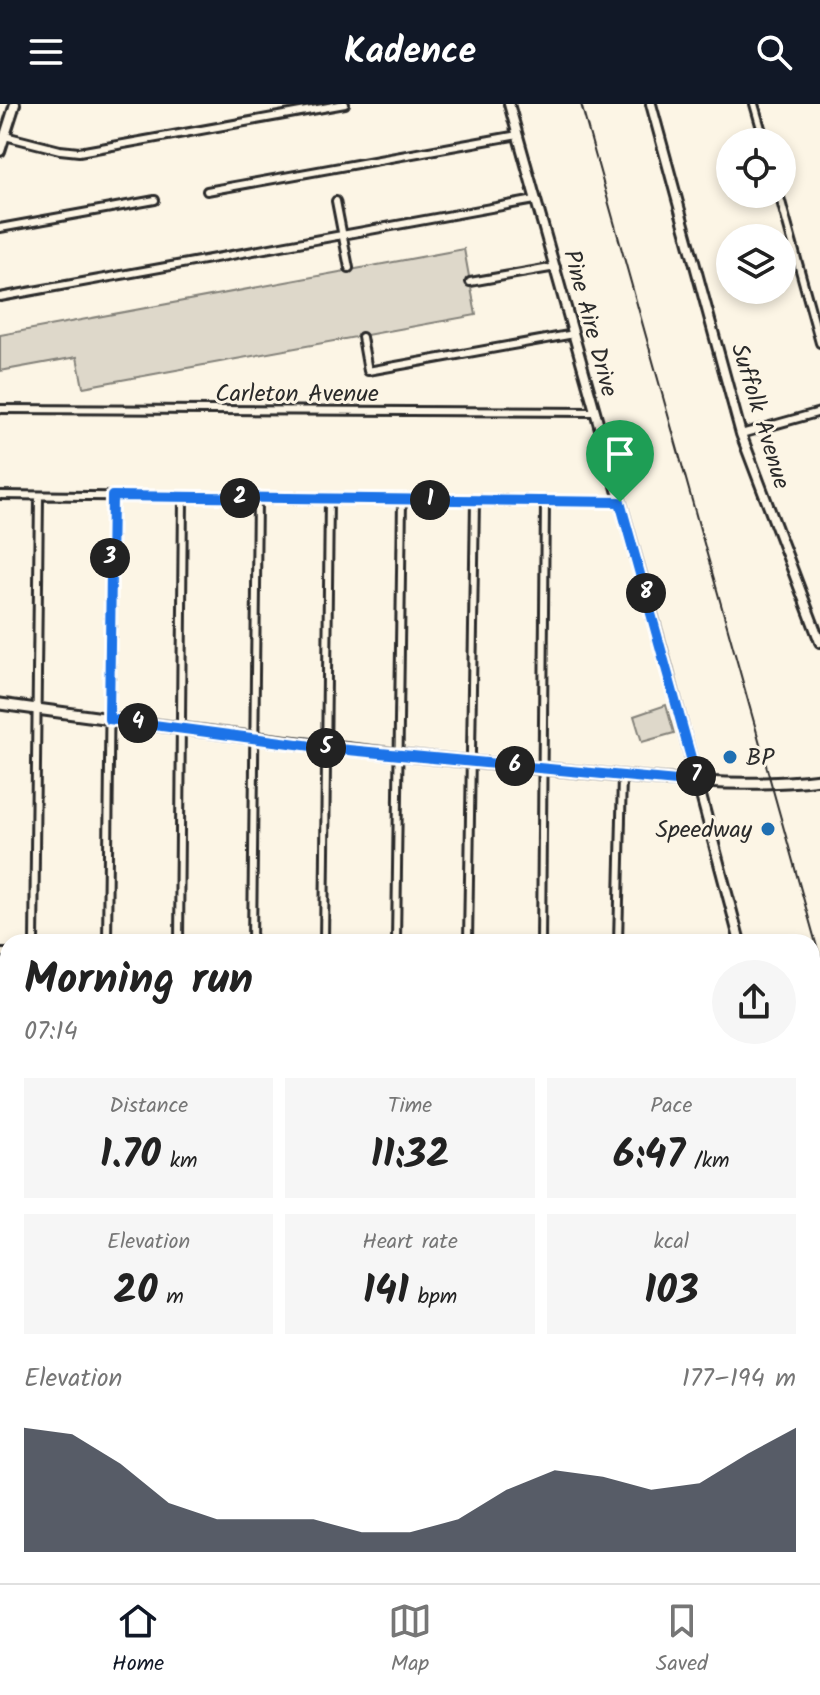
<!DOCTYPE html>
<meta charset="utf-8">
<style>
:root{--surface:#fff;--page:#f6f6f6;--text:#222;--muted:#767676;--line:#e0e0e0;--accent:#111827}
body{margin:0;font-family:Kalam,sans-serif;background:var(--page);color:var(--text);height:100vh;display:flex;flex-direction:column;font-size:30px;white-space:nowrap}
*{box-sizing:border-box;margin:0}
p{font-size:26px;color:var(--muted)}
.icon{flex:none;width:44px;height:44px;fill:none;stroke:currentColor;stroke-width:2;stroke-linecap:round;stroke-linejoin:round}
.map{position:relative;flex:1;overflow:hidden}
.drawer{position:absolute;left:0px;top:830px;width:820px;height:650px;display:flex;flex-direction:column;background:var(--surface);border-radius:24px 24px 0 0;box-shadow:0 4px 12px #0003}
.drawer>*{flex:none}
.tools{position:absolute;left:716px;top:24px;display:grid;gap:16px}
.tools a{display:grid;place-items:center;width:80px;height:80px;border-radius:50%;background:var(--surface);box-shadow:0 4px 12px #0003;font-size:40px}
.pin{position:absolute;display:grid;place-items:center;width:68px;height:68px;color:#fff;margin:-82px -34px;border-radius:50% 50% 50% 0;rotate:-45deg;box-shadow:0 0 8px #0007}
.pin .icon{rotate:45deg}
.km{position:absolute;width:40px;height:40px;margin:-20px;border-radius:50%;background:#222;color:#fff;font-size:22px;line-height:40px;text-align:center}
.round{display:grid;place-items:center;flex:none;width:84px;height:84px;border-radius:42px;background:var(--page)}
.summary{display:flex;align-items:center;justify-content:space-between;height:136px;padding:0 24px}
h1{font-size:44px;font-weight:700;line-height:60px}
.figures{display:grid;grid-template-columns:repeat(3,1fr);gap:12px;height:136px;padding:8px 24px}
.figures div{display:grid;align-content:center;border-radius:0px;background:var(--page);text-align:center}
.figures b{font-size:40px;font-weight:700}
.figures small{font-size:22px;font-weight:400}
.figures p{font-size:22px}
.chart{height:224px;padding:16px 24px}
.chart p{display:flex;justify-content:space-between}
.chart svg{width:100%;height:144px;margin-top:8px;fill:var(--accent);opacity:.7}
header{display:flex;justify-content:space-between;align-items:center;height:104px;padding:0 24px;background:var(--accent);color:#fff;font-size:36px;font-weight:700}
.tab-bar{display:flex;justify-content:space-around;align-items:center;height:112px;border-top:2px solid var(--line);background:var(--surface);font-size:22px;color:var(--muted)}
.tab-bar a{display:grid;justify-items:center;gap:4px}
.tab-bar .active{color:var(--accent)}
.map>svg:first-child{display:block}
.green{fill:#ded8ca;stroke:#84827a;stroke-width:2}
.forest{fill:url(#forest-firs);stroke:#84827a;stroke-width:2}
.park{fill:url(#park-dots);stroke:#84827a;stroke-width:2}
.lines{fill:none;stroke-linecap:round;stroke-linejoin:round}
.minor-casing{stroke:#2b2b2b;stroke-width:12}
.tertiary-casing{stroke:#2b2b2b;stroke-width:14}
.secondary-casing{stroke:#2b2b2b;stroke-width:15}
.minor{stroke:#fcf5e5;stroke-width:6}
.tertiary{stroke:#fcf5e5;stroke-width:8}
.secondary{stroke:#fcf5e5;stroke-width:9}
.rail{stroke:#2b2b2b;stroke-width:2}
.route-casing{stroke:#fff;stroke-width:16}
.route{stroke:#1a73e8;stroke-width:10}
.poi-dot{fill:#1f6fb2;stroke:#fcf5e5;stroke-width:3}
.labels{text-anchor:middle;stroke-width:6;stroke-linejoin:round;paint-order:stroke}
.street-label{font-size:24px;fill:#2b2b2b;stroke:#fcf5e5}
.poi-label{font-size:24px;fill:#2b2b2b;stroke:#fcf5e5;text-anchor:start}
</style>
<header><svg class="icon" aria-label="menu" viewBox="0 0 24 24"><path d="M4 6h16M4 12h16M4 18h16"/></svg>Kadence<svg class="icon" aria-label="search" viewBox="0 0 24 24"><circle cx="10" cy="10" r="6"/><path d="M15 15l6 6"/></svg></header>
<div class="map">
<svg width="820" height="1479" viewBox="0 0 820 1479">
<defs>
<pattern id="forest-firs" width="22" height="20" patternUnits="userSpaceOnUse" patternTransform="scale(2)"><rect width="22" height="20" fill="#ded8ca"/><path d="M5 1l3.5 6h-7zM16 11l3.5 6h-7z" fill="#bfbaae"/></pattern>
<pattern id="park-dots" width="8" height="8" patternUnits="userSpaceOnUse" patternTransform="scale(2)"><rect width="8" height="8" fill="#ded8ca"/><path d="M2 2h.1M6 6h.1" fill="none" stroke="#bfbaae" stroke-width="1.8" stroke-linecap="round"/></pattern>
</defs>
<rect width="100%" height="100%" fill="#fcf5e5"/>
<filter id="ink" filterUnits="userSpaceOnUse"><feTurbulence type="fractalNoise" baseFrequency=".0125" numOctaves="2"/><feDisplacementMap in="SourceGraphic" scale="16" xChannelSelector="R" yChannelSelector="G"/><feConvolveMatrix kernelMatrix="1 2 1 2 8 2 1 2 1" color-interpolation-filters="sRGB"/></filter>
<g filter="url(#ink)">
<path class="green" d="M464,145l12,66 -393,72 -6,-30 -77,14v-36z
M666,601l8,28 -32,9 -8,-26z"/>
<path class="forest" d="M0,889h8v291h-8z"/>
<path class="park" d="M812,931h8v141h-8z
M812,1129h8v74h-8z
M812,1269h8v189h-8z"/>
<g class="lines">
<defs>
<path id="minor" d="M754,0l11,38
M5,32l55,14 19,2 266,-48
M207,87l311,-56
M779,90l41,149
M336,97l13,67
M0,124l155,-28
M470,178l86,-15
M0,193l535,-97
M362,233l6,34 206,-37
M0,305l595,3
M741,330l79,-22
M0,391l620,7
M34,838l5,-446
M107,838l5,-446
M179,838l4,-445
M252,838l5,-444
M324,838l5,-444
M396,838l6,-443
M468,838l7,-442
M541,838l4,-441
M618,838l4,-166
M0,849h8
M0,1248h8
M0,1376h8
M54,1479l1,-7
M328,1479v-7
M467,1479v-7
M606,1479v-7"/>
<path id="tertiary" d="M509,0l158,564 73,274
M651,0l90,330 79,208
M0,47l15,-47
M812,1263h8
M746,1479v-7"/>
<path id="secondary" d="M0,600c183,25 364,49 548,65 90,8 182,21 272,10"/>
</defs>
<use href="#minor" class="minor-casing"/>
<use href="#tertiary" class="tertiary-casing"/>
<use href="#secondary" class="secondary-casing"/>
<use href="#minor" class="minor"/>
<use href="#tertiary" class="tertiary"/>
<use href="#secondary" class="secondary"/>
<path class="rail" d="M581,0l239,854"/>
</g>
</g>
<g class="lines" filter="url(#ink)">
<defs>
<path id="route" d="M112,392l508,6 78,281 -371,-35 -218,-29z"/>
</defs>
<use href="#route" class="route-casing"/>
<use href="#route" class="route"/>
</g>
<g class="poi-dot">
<circle cx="730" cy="653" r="8"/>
<circle cx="768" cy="725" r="8"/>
</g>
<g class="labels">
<g class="street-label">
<text transform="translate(591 219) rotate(75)" y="8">Pine Aire Drive</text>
<text x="297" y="297">Carleton Avenue</text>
<text transform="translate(761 312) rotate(73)" y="8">Suffolk Avenue</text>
</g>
<g class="poi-label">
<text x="746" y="661">BP</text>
<text x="752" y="733" text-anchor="end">Speedway</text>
</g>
</g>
</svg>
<div class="tools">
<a><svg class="icon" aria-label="locate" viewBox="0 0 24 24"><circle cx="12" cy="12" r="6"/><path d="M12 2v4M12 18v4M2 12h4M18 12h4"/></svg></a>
<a><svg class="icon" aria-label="layers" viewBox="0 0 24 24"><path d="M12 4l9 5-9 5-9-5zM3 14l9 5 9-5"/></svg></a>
</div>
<div class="pin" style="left:620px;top:398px;background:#1e9e55"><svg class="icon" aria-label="arrive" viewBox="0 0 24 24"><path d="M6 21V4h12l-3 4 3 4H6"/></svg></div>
<b class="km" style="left:430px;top:396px">1</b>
<b class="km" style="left:240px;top:394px">2</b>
<b class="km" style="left:110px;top:454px">3</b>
<b class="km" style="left:138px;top:619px">4</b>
<b class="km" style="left:326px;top:644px">5</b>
<b class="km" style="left:515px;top:662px">6</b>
<b class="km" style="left:696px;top:672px">7</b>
<b class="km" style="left:646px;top:489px">8</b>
<section class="drawer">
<div class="summary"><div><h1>Morning run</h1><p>07:14</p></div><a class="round"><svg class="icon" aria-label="share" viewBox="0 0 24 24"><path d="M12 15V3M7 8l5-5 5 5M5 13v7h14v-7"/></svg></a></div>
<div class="figures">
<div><p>Distance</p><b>1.70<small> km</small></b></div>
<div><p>Time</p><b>11:32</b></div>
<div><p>Pace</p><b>6:47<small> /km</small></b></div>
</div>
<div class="figures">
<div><p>Elevation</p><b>20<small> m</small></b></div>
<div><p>Heart rate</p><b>141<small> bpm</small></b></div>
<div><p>kcal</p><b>103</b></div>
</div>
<div class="chart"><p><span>Elevation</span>177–194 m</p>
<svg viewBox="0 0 160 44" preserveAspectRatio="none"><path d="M0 44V6L10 8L20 17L30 29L40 34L50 34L60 34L70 38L80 38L90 34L100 25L110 19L120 21L130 25L140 23L150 14L160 6V44z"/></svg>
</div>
</section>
</div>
<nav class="tab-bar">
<a class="active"><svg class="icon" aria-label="home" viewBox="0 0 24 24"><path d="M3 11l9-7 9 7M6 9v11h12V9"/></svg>Home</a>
<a><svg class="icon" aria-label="map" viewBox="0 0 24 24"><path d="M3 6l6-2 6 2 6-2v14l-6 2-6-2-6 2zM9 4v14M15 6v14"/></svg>Map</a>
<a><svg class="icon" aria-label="saved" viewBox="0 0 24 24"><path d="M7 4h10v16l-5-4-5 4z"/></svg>Saved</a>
</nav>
